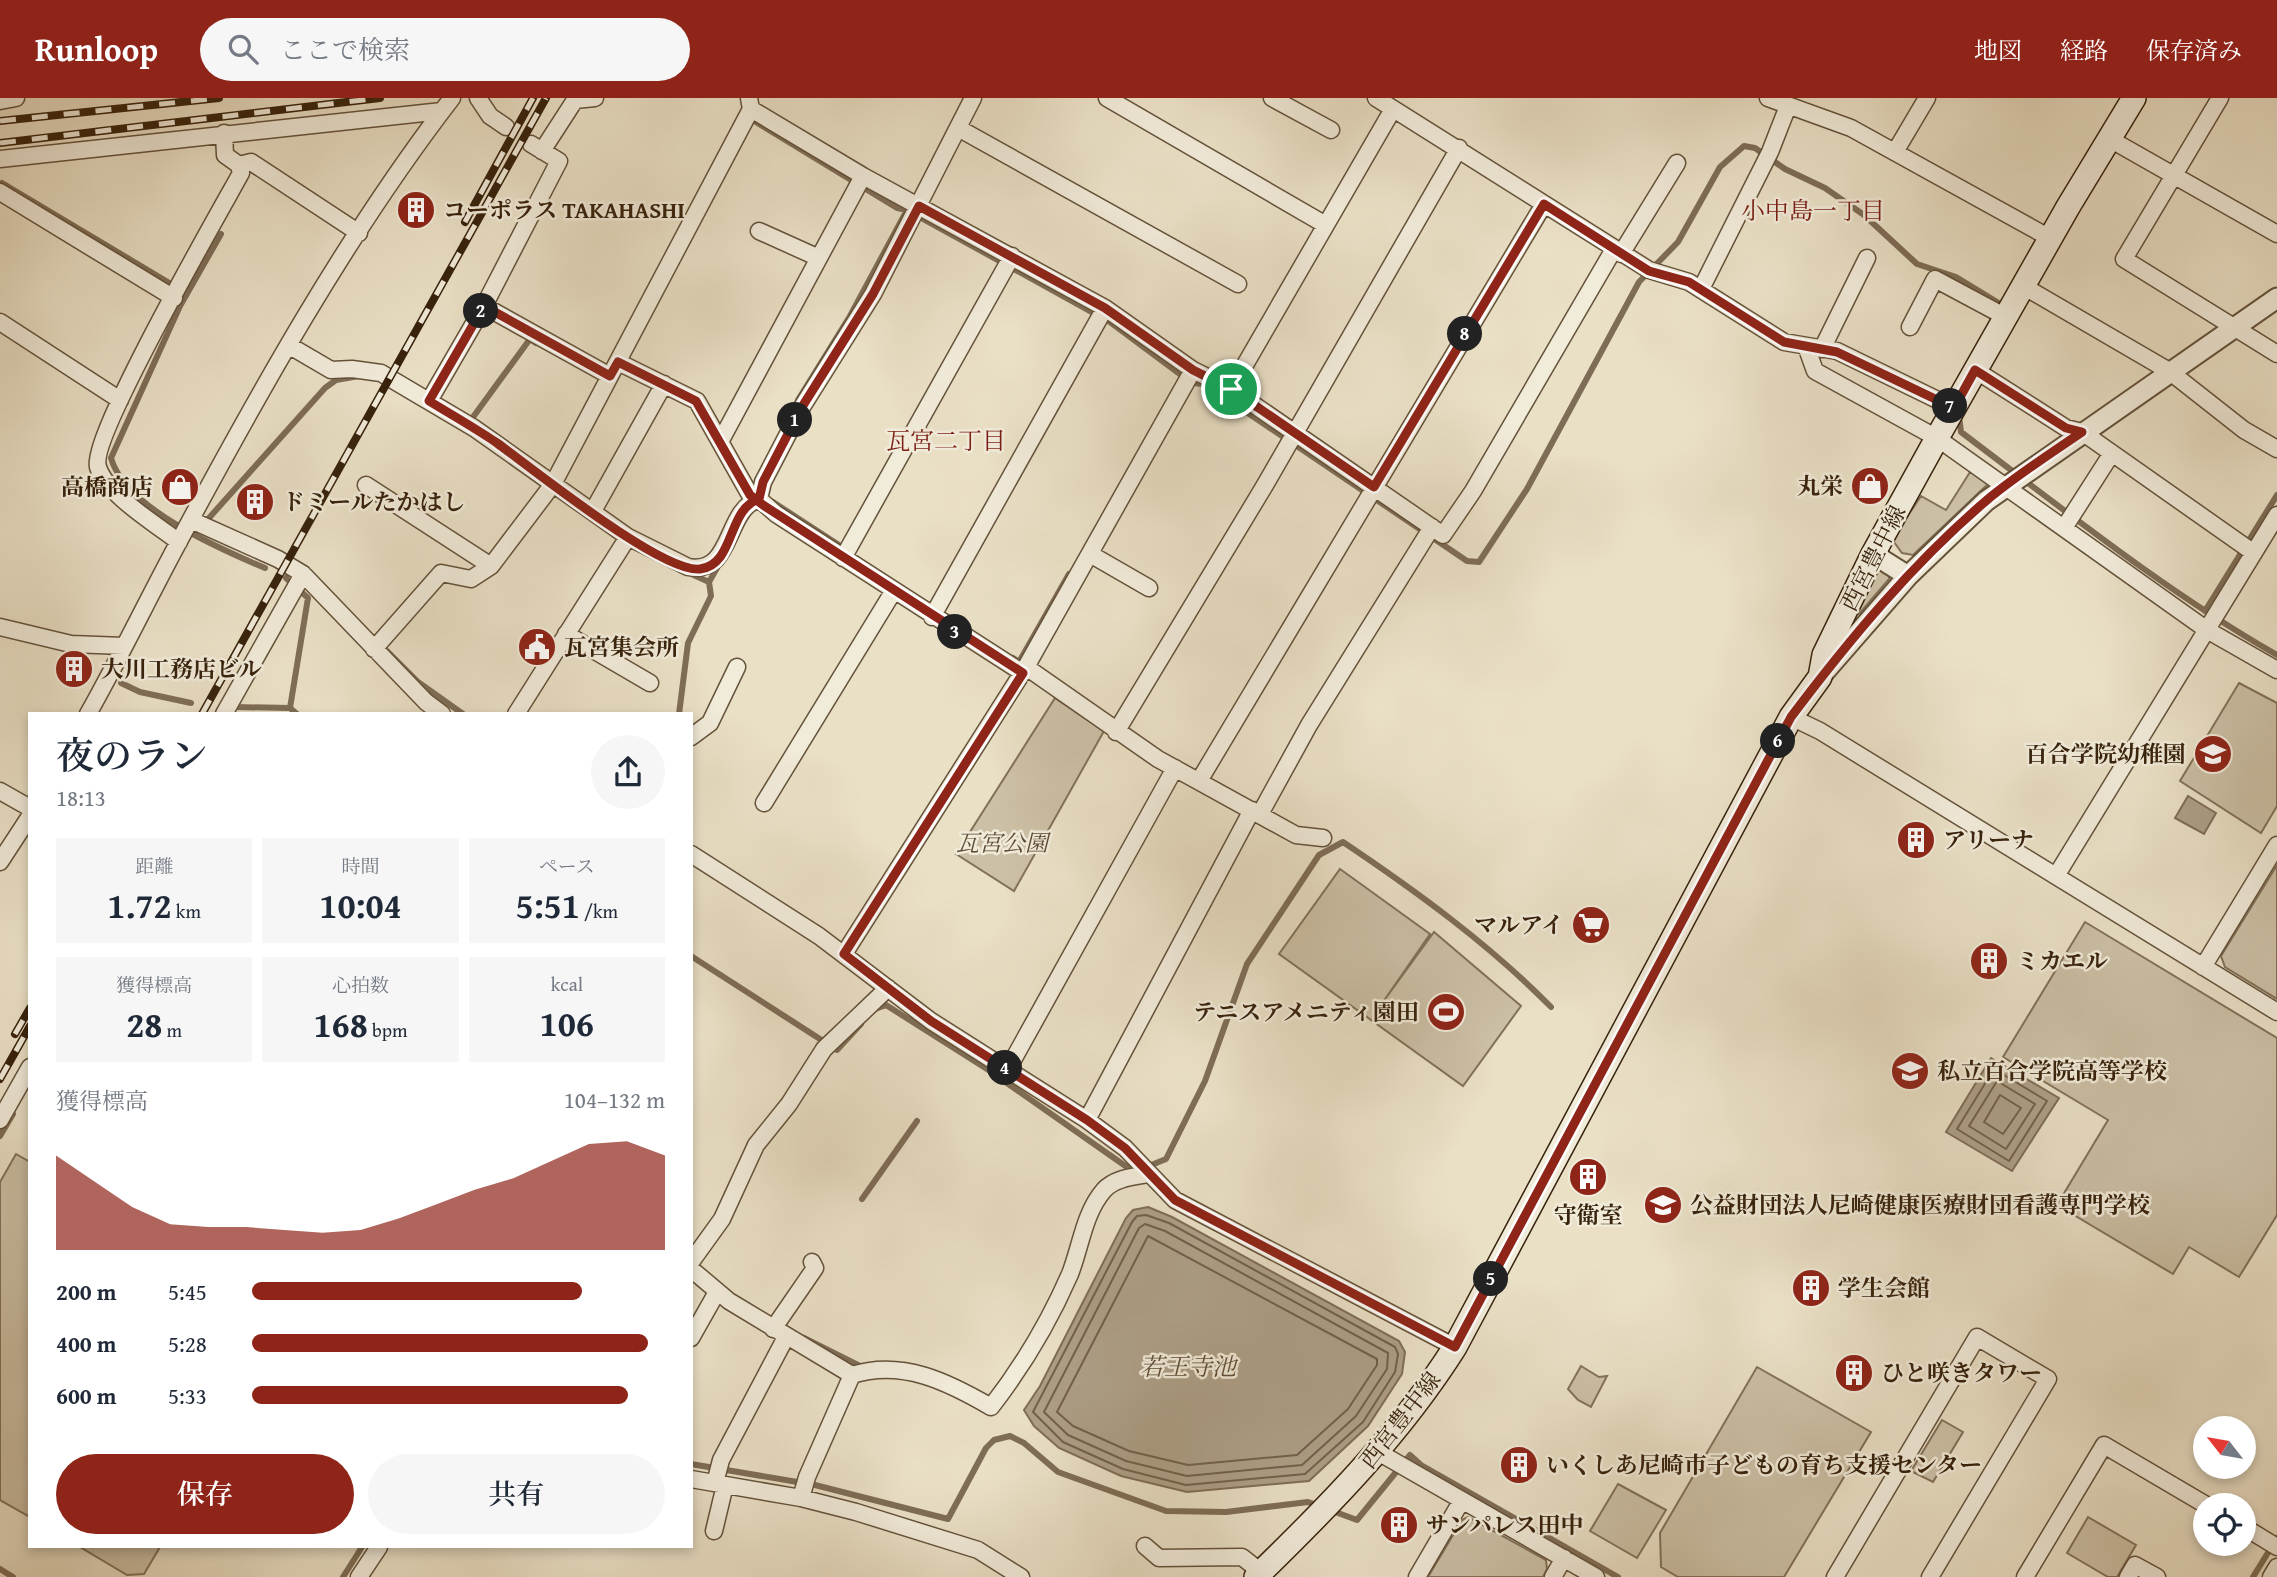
<!DOCTYPE html>
<html lang="ja">
<meta charset="utf-8">
<style>
:root{--surface:#fff;--page:#f6f6f7;--text:#1f2937;--muted:#747a83;--accent:#8f2418}
body{margin:0;font-family:"Gentium Book Plus","Noto Serif JP",serif;background:var(--page);color:var(--text);height:100vh;display:flex;flex-direction:column;font-size:26px;white-space:nowrap}
*{box-sizing:border-box;margin:0}
p{font-size:23px;color:var(--muted)}
.icon{flex:none;width:38px;height:38px;fill:none;stroke:currentColor;stroke-width:2;stroke-linecap:round;stroke-linejoin:round}
.map{position:relative;flex:1;overflow:hidden}
.side{position:absolute;left:28px;top:614px;width:665px;height:836px;display:flex;flex-direction:column;background:var(--surface);border-radius:0px;box-shadow:0 4px 10px #0003}
.side>*{flex:none}
.needle{width:46px;rotate:301deg}
.tools{position:absolute;left:2193px;top:1318px;display:grid;gap:14px}
.tools a{display:grid;place-items:center;width:63px;height:63px;border-radius:50%;background:var(--surface);box-shadow:0 4px 10px #0003;font-size:35px}
.pin{position:absolute;display:grid;place-items:center;width:60px;height:60px;color:#fff;margin:-30px;border:4px solid #fff;border-radius:50%;box-shadow:0 2px 7px #0007}
.km{position:absolute;width:35px;height:35px;margin:-18px;border-radius:50%;background:#222;color:#fff;font-size:19px;line-height:35px;text-align:center}
.round{display:grid;place-items:center;flex:none;width:74px;height:74px;border-radius:37px;background:var(--page)}
.headline{display:flex;align-items:center;justify-content:space-between;height:119px;padding:0 28px}
h1{font-size:38px;font-weight:600;line-height:52px}
.stats{display:grid;grid-template-columns:repeat(3,1fr);gap:10px;height:119px;padding:7px 28px}
.stats div{display:grid;align-content:center;border-radius:0px;background:var(--page);text-align:center}
.stats b{font-size:35px;font-weight:600}
.stats small{font-size:19px;font-weight:400}
.stats p{font-size:19px}
.chart{height:196px;padding:14px 28px}
.chart p{display:flex;justify-content:space-between}
.chart svg{width:100%;height:126px;margin-top:7px;fill:var(--accent);opacity:.7}
.action{display:flex;gap:14px;margin-top:auto;padding:14px 28px}
.action a{flex:1;height:80px;border-radius:42px;background:var(--accent);color:#fff;font-size:28px;font-weight:600;line-height:80px;text-align:center}
.action a+a{background:var(--page);color:var(--text)}
ul{padding:0 28px;list-style:none;font-size:23px}
li{display:grid;grid-template-columns:112px 84px 1fr;align-items:center;height:52px}
li i{height:18px;border-radius:9px;background:var(--accent)}
header{display:flex;align-items:center;gap:42px;box-sizing:border-box;height:98px;padding:0 35px;background:var(--accent);color:#fff}
header strong{font-size:33px}
nav{display:flex;gap:38px;margin-inline-start:auto;font-size:24px}
.search{width:490px;height:63px;background:var(--page);display:flex;align-items:center;gap:18px;box-sizing:border-box;padding:0 24px;border-radius:38px;color:var(--muted);font-size:26px}
.map>svg:first-child{display:block}
.green{fill:#ccc0a6;stroke:#827159;stroke-width:2}
.water{fill:#ad9f87;stroke:#7e6d56;stroke-width:2}
.lines{fill:none;stroke-linecap:round;stroke-linejoin:round}
.shore{stroke:#72604a;stroke-width:2}
.stream{stroke:#7e6d56;stroke-width:6}
.minor-casing{stroke:#64523a;stroke-width:19}
.tertiary-casing{stroke:#64523a;stroke-width:23}
.secondary-casing{stroke:#37220c;stroke-width:26}
.minor{stroke:#f1ebda;stroke-width:16}
.tertiary{stroke:#f1ebda;stroke-width:19}
.secondary{stroke:#f1ebda;stroke-width:23}
.rail-casing{stroke:#37220c;stroke-width:8}
.rail{stroke:#f1ebda;stroke-width:5;stroke-dasharray:16;stroke-linecap:butt}
.route-casing{stroke:#fff;stroke-width:14}
.route{stroke:#8f2418;stroke-width:9}
.labels{text-anchor:middle;stroke-width:5;stroke-linejoin:round;paint-order:stroke}
.poi-label{font-size:23px;font-weight:bold;fill:#37220c;stroke:#f1ebda;text-anchor:start}
.street-label{font-size:23px;fill:#37220c;stroke:#f1ebda}
.park-label{font-size:23px;font-style:italic;fill:#5c4a32;stroke:#f1ebda}
.neighbourhood-label{font-size:24px;fill:#7a1f14;stroke:#f1ebda}
.water-label{font-size:24px;font-style:italic;fill:#604e37;stroke:#f1ebda}
</style>
<header>
<strong>Runloop</strong>
<div class="search"><svg class="icon" aria-label="search" viewBox="0 0 24 24"><circle cx="10" cy="10" r="6"/><path d="M15 15l6 6"/></svg>ここで検索</div>
<nav><a>地図</a><a>経路</a><a>保存済み</a></nav>
</header>
<div class="map">
<svg width="2277" height="1479" viewBox="0 0 2277 1479">
<rect width="100%" height="100%" fill="#eae0c6"/>
<filter id="stains"><feTurbulence type="fractalNoise" baseFrequency=".00286" numOctaves="4"/><feColorMatrix values="0 0 0 0 .2 0 0 0 0 .09 0 0 0 0 .02 0 0 0 .5 -.17"/></filter>
<radialGradient id="worn" r=".72"><stop offset=".6" stop-color="#630" stop-opacity="0"/><stop offset="1" stop-color="#630" stop-opacity=".3"/></radialGradient>
<path class="green" d="M1970,374l19,11 -76,72 -11,-2 -8,-11 1,-7 26,-39 25,14z
M1880,471l9,6v4l-30,35 -2,-2 18,-39z
M2239,585l38,20v103l-16,27 -81,-52z
M1055,600l49,33 -90,160 -58,-37z
M2277,767v134l-52,-32 -4,-11z
M1340,771l90,65 -47,68 51,-70 87,74 -58,80 -184,-132z
M2085,824l192,116v177l-38,62 -50,-30 -16,27 -116,-69 51,-85 -105,-63z
M16,1056l14,8v355l-30,-17v-318z
M1581,1268l18,11 8,-1 -16,31 -13,-7 -10,-11z
M1757,1269l114,65 -87,145h-106l-17,-10 -1,-34z
M1942,1322l21,12 -30,50 -22,-11z
M1618,1386l48,26 -29,48 -47,-27z
M1468,1419l78,43 1,9 -4,8h-115l34,-57z
M2088,1419l48,28 -19,32h-9l-41,-24z
M80,1449h80l-16,27 -17,1z"/>
<path class="water" d="M2188,698l28,17 -12,21 -29,-16z
M1991,960l68,40 -47,73 -66,-39z
M1148,1109l24,10 227,124 6,11 -3,22 -34,52 -59,55 -122,11 -66,-16 -62,-28 -25,-22 -10,-16 16,-24 86,-168 7,-8z"/>
<g class="lines">
<path class="shore" d="M1994,971l53,32 -38,60 -52,-32z
M1997,983l38,23 -29,45 -37,-23z
M2000,997l21,13 -18,26 -19,-12z
M1146,1117l23,8 226,124 3,7 -3,18 -32,50 -58,52 -119,11 -63,-16 -60,-27 -30,-30 99,-190 5,-6z
M1145,1126l20,7 223,122 -1,16 -31,47 -54,49 -115,11 -61,-15 -58,-26 -24,-23 95,-184z
M1148,1138l229,123v6l-29,44 -51,46 -109,10 -59,-14 -56,-25 -16,-14z"/>
<path class="stream" d="M751,21l146,89 10,2 203,112 82,61 13,1 262,177 12,1 48,-73 112,-207 39,-40 42,-75 24,-21 11,2 30,21 40,19 39,27 53,49 39,13 46,28 -3,6
M2,85l174,104
M221,136l-41,72 -69,152c14,50 109,91 154,110
M798,302l52,-84 56,-104
M1959,318l2,16c102,77 204,159 316,223
M468,326l62,-85 6,4
M773,404l72,47
M209,420l116,-130 11,-8 23,-4
M687,474l22,10 12,-21
M286,480l22,20 -18,110 7,6
M2205,513l72,-116
M380,546l38,38 45,32
M1013,560l6,4 50,-88
M121,585l19,9 51,11
M235,609l55,1
M679,616l9,-71 23,-47 -2,-14
M691,858l146,94 24,-26
M875,911l11,-4 101,64 147,103
M0,1038l13,-22
M1144,1070l22,-9 39,-78 42,-117 72,-109 24,-13c73,49 146,102 208,165
M862,1101l55,-78
M804,1240l62,31
M691,1366l124,21 133,34 38,-71 8,-8 16,-4 14,7 34,29 108,39 60,1 82,-10 12,4
M1330,1412l27,10 53,-65 11,10 197,112
M0,1471l13,8
M343,1479l19,-30
M2253,1479l24,-39"/>
<defs>
<path id="minor" d="M478,0l12,18 16,11
M749,0l2,11 112,67 242,132 88,62 38,19 212,146 30,-44 141,-242
M973,0l-100,196 -71,113 -39,75 -4,17 17,15 247,159
M1107,0l217,126
M1272,0l59,32
M1376,0l273,172 40,12 95,60 53,9 117,57
M1768,0l83,30 199,110
M2220,0l-96,161 153,95
M0,3l16,-3
M958,30l280,156
M2108,40l169,96
M531,46l28,17 -75,145 126,70
M542,53l33,-51 20,-2
M1895,54l32,-54
M0,61l442,-48
M239,67l12,-3 108,71
M0,94l174,106
M759,133l60,27
M1621,156l56,-91
M2023,188l146,85 75,59 33,19
M1701,191l69,-137 18,-46
M0,224l120,78
M1910,229l25,-48 71,38
M290,248l41,24 21,-1 29,4 93,55 154,109 60,30c46,8 36,-57 71,-68
M1806,248l9,25 122,67 270,192 70,40
M1822,251l45,-91
M618,264l79,39 53,94 9,4
M1975,272l91,58 16,4 172,121
M1231,291l162,-280
M429,303l55,-95
M720,344l143,-266
M366,387l125,81
M593,413l71,-127
M191,422l87,39 25,15 123,128 16,12
M2064,430l48,-75
M179,444c-22,-17 -73,-48 -81,-75 -9,-28 121,-254 143,-294l-2,-8 -14,-10 -1,-22
M1090,456l59,34
M843,460l169,-302
M932,519l173,-309
M0,529l71,17 53,2
M566,536l84,49
M374,551l67,-76 30,6 20,-13 62,-82 198,-375
M1026,569l132,92 138,76 27,3
M88,616c31,-55 59,-113 89,-169 81,-151 170,-311 275,-447
M224,616l79,-140
M516,616l112,-177
M1791,619l29,14 457,281
M1116,634l149,-247 194,-337
M691,639l19,-14 27,-56
M1199,683l345,-577
M0,693l30,17
M764,705l129,-211
M1260,716l49,-89 123,-198
M691,756l128,82 112,85 156,99 38,28 50,52 280,147
M0,764l30,-46
M2056,778l221,-361
M844,856l182,-287 167,-297
M2203,869l74,-122
M1008,971l167,-301
M0,1022l30,-53
M1087,1022l165,-310
M691,1164l31,-43 34,-74 33,-41 35,-55 64,-61
M691,1171l38,32 123,74 -45,102 -6,21
M773,1231l42,-61 -3,-6
M691,1240l26,-46
M852,1277c50,-16 96,7 139,32 31,-40 59,-87 79,-133 11,-28 14,-61 34,-84 11,-12 29,-13 44,-16
M1378,1354l218,125
M691,1381l110,19 55,14 122,38 43,27
M715,1385l6,-23 65,-123
M2244,1429l33,20
M714,1433l11,-46
M1145,1448l14,12 83,-1 19,15
M359,1479l20,-30
M1417,1479l45,-77
M1553,1479l11,-19
M1835,1479l142,-240 71,42 -118,198
M2025,1479l79,-132 102,60
M2128,1479l7,-12 22,12
M2271,1479l6,-10"/>
<path id="tertiary" d="M1873,456l35,22
M1820,579l88,-101 78,-75 291,-203"/>
<path id="secondary" d="M1256,1479c74,-72 144,-143 199,-230l336,-630 29,-40 4,-22 49,-101 64,-116 131,-231 66,-109"/>
</defs>
<use href="#minor" class="minor-casing"/>
<use href="#tertiary" class="tertiary-casing"/>
<use href="#secondary" class="secondary-casing"/>
<use href="#minor" class="minor"/>
<use href="#tertiary" class="tertiary"/>
<use href="#secondary" class="secondary"/>
<defs>
<path id="rail" d="M0,23l219,-23
M0,45l380,-45
M465,124l68,-124
M202,616l344,-616
M15,936l15,-26
M0,981l30,-53"/>
</defs>
<use href="#rail" class="rail-casing"/>
<use href="#rail" class="rail"/>
</g>
<g class="lines">
<defs>
<path id="route" d="M1231,291l-38,-19 -88,-62 -186,-102 -46,88 -71,113 -39,75 -4,17c-32,10 -24,66 -59,70 -38,4 -167,-100 -203,-126 -22,-15 -45,-28 -68,-42l55,-95 126,70 8,-14 78,39 54,94 13,10 260,168 -179,281 87,67 156,99 38,28 50,52 280,147 336,-630c58,-77 122,-154 196,-217 30,-25 63,-46 95,-68l-16,-4 -91,-58 -21,38 -117,-56 -53,-10 -95,-60 -40,-11 -105,-67 -170,283 -143,-98"/>
</defs>
<use href="#route" class="route-casing"/>
<use href="#route" class="route"/>
</g>
<defs>
<symbol id="building-disc" viewBox="-11 -11 22 22"><circle r="9.5" fill="#8f2418" stroke="#f1ebda"/><path d="M-4-6H4V6H1V3H-1V6H-4ZM-2.5-4.3h1.7v1.8h-1.7ZM.8-4.3h1.7v1.8H.8ZM-2.5-1h1.7V.8h-1.7ZM.8-1h1.7V.8H.8Z" fill="#fff"/></symbol>
<symbol id="shop-disc" viewBox="-11 -11 22 22"><circle r="9.5" fill="#8f2418" stroke="#f1ebda"/><path d="M-5-2.5h2.3a2.7 3.5 0 0 1 5.4 0H5L5.5 6h-11ZM-1.5-2.5h3a1.5 2.3 0 0 0-3 0Z" fill="#fff"/></symbol>
<symbol id="civic-disc" viewBox="-11 -11 22 22"><circle r="9.5" fill="#8f2418" stroke="#f1ebda"/><path d="M-.6-6.5H3V-4.5H.6V-3L4-1V1h2V6H-6V1h2V-1L-.6-3ZM-1.2 2.5V6h2.4V2.5Z" fill="#fff"/></symbol>
<symbol id="school-disc" viewBox="-11 -11 22 22"><circle r="9.5" fill="#8f2418" stroke="#f1ebda"/><path d="M0-5L7-2L0 1L-7-2ZM-4 1L0 2.5L4 1V4Q0 6-4 4Z" fill="#fff"/></symbol>
<symbol id="supermarket-disc" viewBox="-11 -11 22 22"><circle r="9.5" fill="#8f2418" stroke="#f1ebda"/><path d="M-6-5.5h2.5l.6 2H6L4.5 2H-2.5L-4.4-4H-6ZM-1.5 3.2a1.3 1.3 0 1 0 .1 0ZM3 3.2a1.3 1.3 0 1 0 .1 0Z" fill="#fff"/></symbol>
<symbol id="stadium-disc" viewBox="-11 -11 22 22"><circle r="9.5" fill="#8f2418" stroke="#f1ebda"/><path d="M0-5a6.5 5 0 1 0 0 10a6.5 5 0 1 0 0-10ZM-3.5-1.8h7v3.6h-7Z" fill="#fff"/></symbol>
<symbol id="university-disc" viewBox="-11 -11 22 22"><circle r="9.5" fill="#8f2418" stroke="#f1ebda"/><path d="M0-5L7-2L0 1L-7-2ZM-4 1L0 2.5L4 1V4Q0 6-4 4Z" fill="#fff"/></symbol>
</defs>
<g fill-rule="evenodd">
<use href="#building-disc" x="394" y="90" width="44" height="44"/>
<use href="#shop-disc" x="1848" y="366" width="44" height="44"/>
<use href="#shop-disc" x="158" y="367" width="44" height="44"/>
<use href="#building-disc" x="233" y="382" width="44" height="44"/>
<use href="#civic-disc" x="515" y="527" width="44" height="44"/>
<use href="#building-disc" x="52" y="549" width="44" height="44"/>
<use href="#school-disc" x="2191" y="634" width="44" height="44"/>
<use href="#building-disc" x="1894" y="720" width="44" height="44"/>
<use href="#supermarket-disc" x="1569" y="805" width="44" height="44"/>
<use href="#building-disc" x="1967" y="841" width="44" height="44"/>
<use href="#stadium-disc" x="1424" y="892" width="44" height="44"/>
<use href="#school-disc" x="1888" y="951" width="44" height="44"/>
<use href="#building-disc" x="1566" y="1057" width="44" height="44"/>
<use href="#university-disc" x="1641" y="1085" width="44" height="44"/>
<use href="#building-disc" x="1789" y="1168" width="44" height="44"/>
<use href="#building-disc" x="1832" y="1253" width="44" height="44"/>
<use href="#building-disc" x="1497" y="1345" width="44" height="44"/>
<use href="#building-disc" x="1377" y="1405" width="44" height="44"/>
</g>
<g class="labels">
<g class="poi-label">
<text x="443" y="120">コーポラス TAKAHASHI</text>
<text x="1843" y="396" text-anchor="end">丸栄</text>
<text x="153" y="397" text-anchor="end">高橋商店</text>
<text x="282" y="412">ドミールたかはし</text>
<text x="564" y="557">瓦宮集会所</text>
<text x="101" y="579">大川工務店ビル</text>
<text x="2186" y="664" text-anchor="end">百合学院幼稚園</text>
<text x="1943" y="750">アリーナ</text>
<text x="1564" y="835" text-anchor="end">マルアイ</text>
<text x="2016" y="871">ミカエル</text>
<text x="1419" y="922" text-anchor="end">テニスアメニティ園田</text>
<text x="1937" y="981">私立百合学院高等学校</text>
<text x="1690" y="1115">公益財団法人尼崎健康医療財団看護専門学校</text>
<text x="1588" y="1125" text-anchor="middle">守衛室</text>
<text x="1838" y="1198">学生会館</text>
<text x="1881" y="1283">ひと咲きタワー</text>
<text x="1546" y="1375">いくしあ尼崎市子どもの育ち支援センター</text>
<text x="1426" y="1435">サンパレス田中</text>
</g>
<g class="street-label">
<text transform="translate(1873 460) rotate(-63)" y="8">西宮豊中線</text>
<text transform="translate(1400 1322) rotate(-52)" y="8">西宮豊中線</text>
</g>
<g class="park-label">
<text x="1002" y="753">瓦宮公園</text>
</g>
<g class="neighbourhood-label">
<text x="1813" y="121">小中島一丁目</text>
<text x="946" y="351">瓦宮二丁目</text>
</g>
<g class="water-label">
<text x="1188" y="1277">若王寺池</text>
</g>
</g>
<rect width="100%" height="100%" filter="url(#stains)"/>
<rect width="100%" height="100%" fill="url(#worn)"/>
</svg>
<div class="tools">
<a><svg class="needle" viewBox="-14 -14 28 28"><path d="M0-13l5 13h-10z" fill="#e53935"/><path d="M0 13l5-13h-10z" fill="#747a83"/></svg></a>
<a><svg class="icon" aria-label="locate" viewBox="0 0 24 24"><circle cx="12" cy="12" r="6"/><path d="M12 2v4M12 18v4M2 12h4M18 12h4"/></svg></a>
</div>
<div class="pin" style="left:1231px;top:291px;background:#1e9e55"><svg class="icon" aria-label="arrive" viewBox="0 0 24 24"><path d="M6 21V4h12l-3 4 3 4H6"/></svg></div>
<b class="km" style="left:795px;top:322px">1</b>
<b class="km" style="left:481px;top:213px">2</b>
<b class="km" style="left:955px;top:534px">3</b>
<b class="km" style="left:1005px;top:970px">4</b>
<b class="km" style="left:1491px;top:1181px">5</b>
<b class="km" style="left:1778px;top:643px">6</b>
<b class="km" style="left:1950px;top:308px">7</b>
<b class="km" style="left:1465px;top:236px">8</b>
<section class="side">
<div class="headline"><div><h1>夜のラン</h1><p>18:13</p></div><a class="round"><svg class="icon" aria-label="share" viewBox="0 0 24 24"><path d="M12 15V3M7 8l5-5 5 5M5 13v7h14v-7"/></svg></a></div>
<div class="stats">
<div><p>距離</p><b>1.72<small> km</small></b></div>
<div><p>時間</p><b>10:04</b></div>
<div><p>ペース</p><b>5:51<small> /km</small></b></div>
</div>
<div class="stats">
<div><p>獲得標高</p><b>28<small> m</small></b></div>
<div><p>心拍数</p><b>168<small> bpm</small></b></div>
<div><p>kcal</p><b>106</b></div>
</div>
<div class="chart"><p><span>獲得標高</span>104–132 m</p>
<svg viewBox="0 0 160 44" preserveAspectRatio="none"><path d="M0 44V11L10 20L20 29L30 35L40 36L50 36L60 37L70 38L80 37L90 33L100 28L110 23L120 19L130 13L140 7L150 6L160 11V44z"/></svg>
</div>
<ul>
<li><b>200 m</b>5:45<i style="width:80%"></i></li>
<li><b>400 m</b>5:28<i style="width:96%"></i></li>
<li><b>600 m</b>5:33<i style="width:91%"></i></li>
</ul>
<div class="action"><a>保存</a><a>共有</a></div>
</section>
</div>
